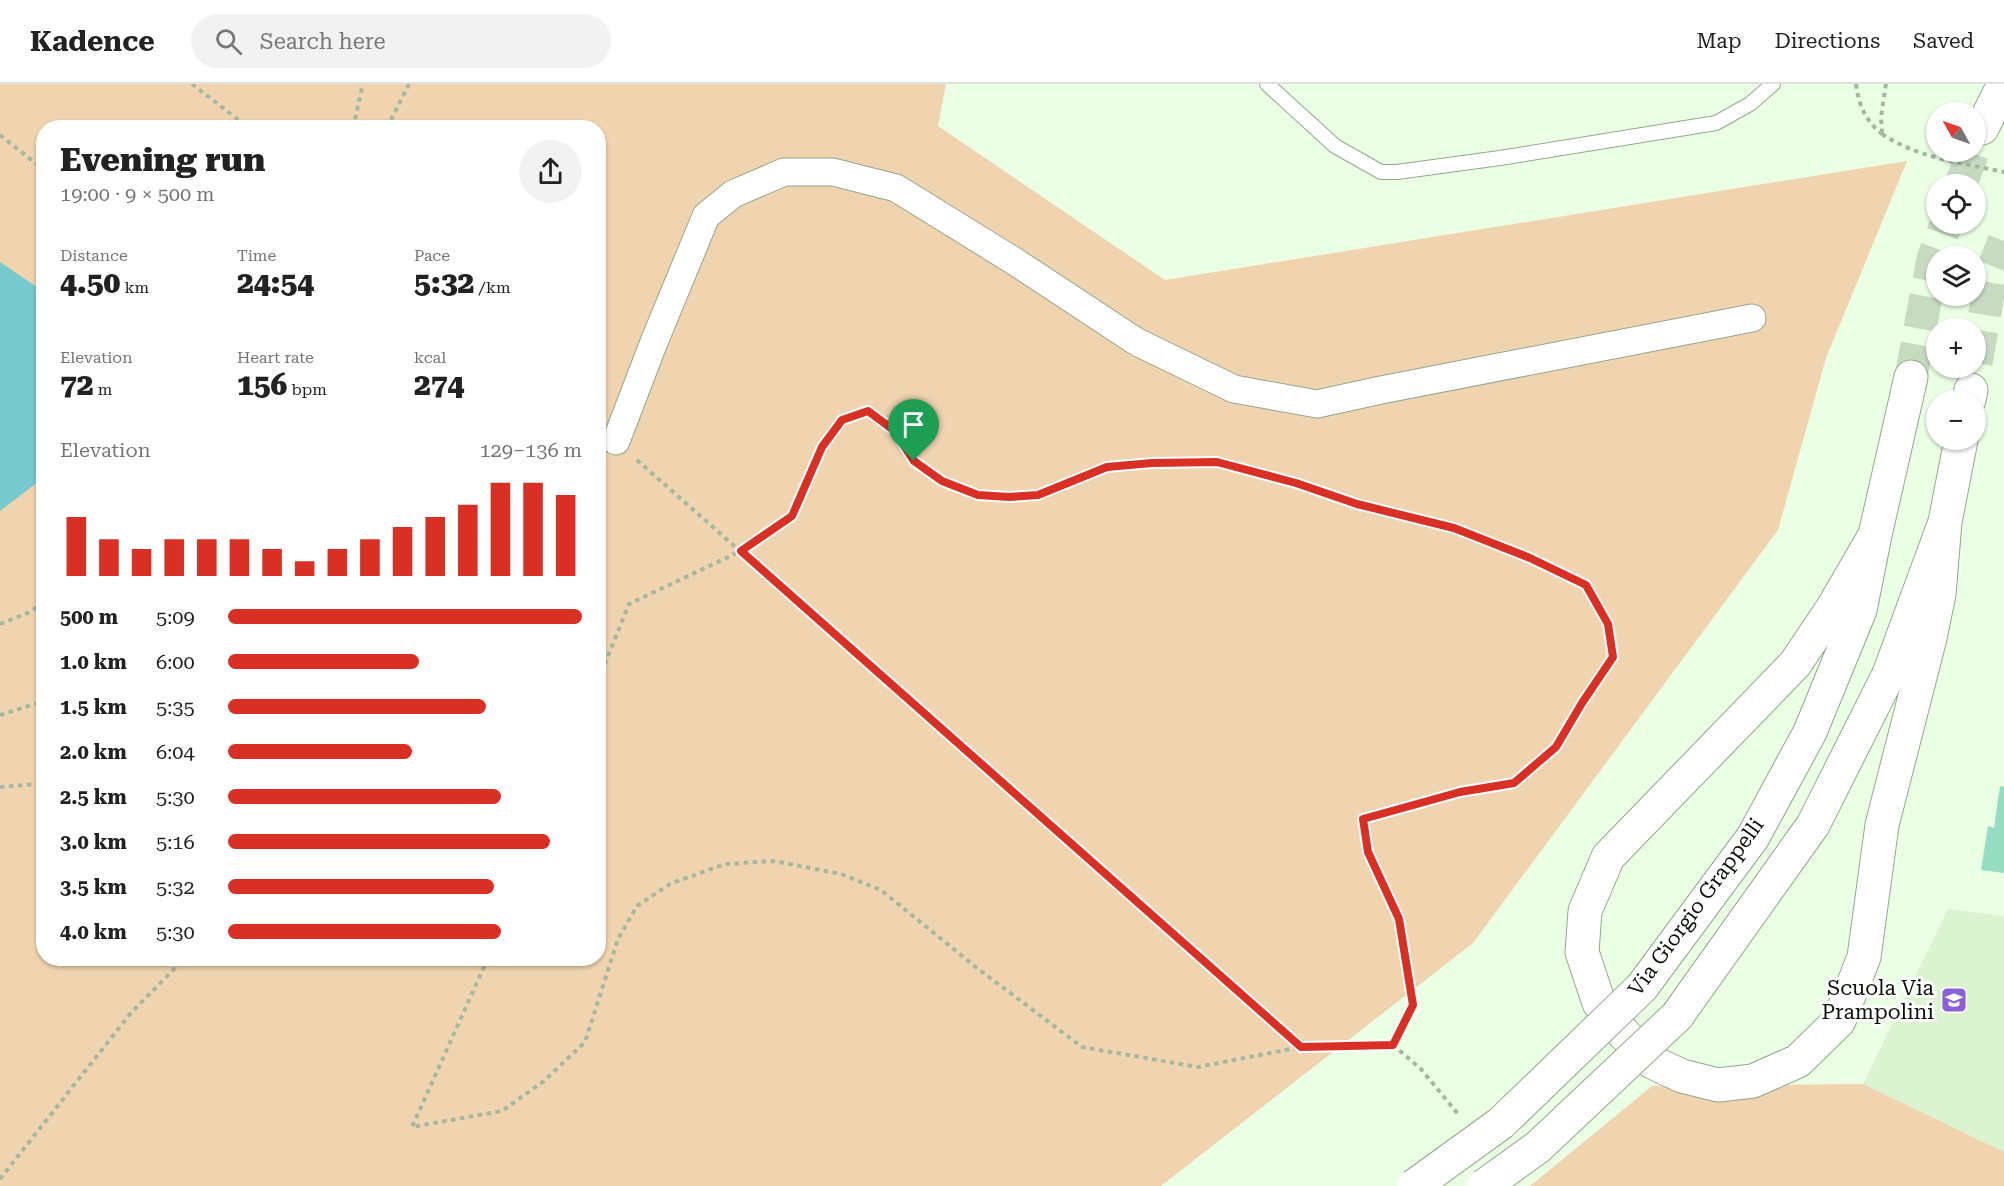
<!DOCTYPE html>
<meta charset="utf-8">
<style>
:root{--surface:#fff;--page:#f2f2f2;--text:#222;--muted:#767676;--line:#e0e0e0;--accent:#d93025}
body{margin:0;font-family:"Roboto Serif",serif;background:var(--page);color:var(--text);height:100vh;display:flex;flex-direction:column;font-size:22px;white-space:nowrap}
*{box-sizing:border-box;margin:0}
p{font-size:20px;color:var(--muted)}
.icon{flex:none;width:33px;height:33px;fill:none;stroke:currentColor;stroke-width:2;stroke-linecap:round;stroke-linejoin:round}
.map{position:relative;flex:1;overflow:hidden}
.panel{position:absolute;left:36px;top:36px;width:570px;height:846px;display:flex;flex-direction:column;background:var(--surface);border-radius:24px;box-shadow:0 2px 4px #0004}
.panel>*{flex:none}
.needle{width:39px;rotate:310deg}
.fabs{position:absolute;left:1926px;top:18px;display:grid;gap:12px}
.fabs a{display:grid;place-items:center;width:60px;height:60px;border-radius:50%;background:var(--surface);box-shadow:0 2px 4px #0004;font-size:30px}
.pin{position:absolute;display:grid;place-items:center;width:51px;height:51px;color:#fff;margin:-62px -26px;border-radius:50% 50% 50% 0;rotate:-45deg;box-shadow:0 0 6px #0007}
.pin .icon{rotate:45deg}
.round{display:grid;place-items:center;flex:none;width:63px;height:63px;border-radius:32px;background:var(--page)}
.headline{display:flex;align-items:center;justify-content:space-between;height:102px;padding:0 24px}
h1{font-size:33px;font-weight:800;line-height:45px}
.metrics{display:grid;grid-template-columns:repeat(3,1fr);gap:9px;height:102px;padding:6px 24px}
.metrics div{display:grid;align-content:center}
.metrics b{font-size:30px;font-weight:800}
.metrics small{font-size:16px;font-weight:400}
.metrics p{font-size:16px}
.chart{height:168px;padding:12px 24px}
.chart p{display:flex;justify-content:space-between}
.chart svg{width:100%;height:108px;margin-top:6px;stroke:var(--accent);stroke-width:6}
ul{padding:0 24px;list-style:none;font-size:20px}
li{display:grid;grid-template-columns:96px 72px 1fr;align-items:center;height:45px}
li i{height:15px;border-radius:8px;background:var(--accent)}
header{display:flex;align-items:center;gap:36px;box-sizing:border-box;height:84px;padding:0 30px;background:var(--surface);border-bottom:2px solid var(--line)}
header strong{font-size:28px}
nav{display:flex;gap:33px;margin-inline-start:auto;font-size:21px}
.search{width:420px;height:54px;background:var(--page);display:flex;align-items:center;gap:15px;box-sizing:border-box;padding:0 21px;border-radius:33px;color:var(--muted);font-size:22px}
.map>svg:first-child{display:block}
.built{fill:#dbf3d1}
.green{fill:#f0d3af;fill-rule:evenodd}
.water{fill:#78c9ce}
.building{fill:#96dcc2}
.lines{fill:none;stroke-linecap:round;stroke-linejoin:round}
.secondary-tunnel{stroke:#c8dbc2;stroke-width:33;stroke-dasharray:33 16;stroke-linecap:butt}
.lane-casing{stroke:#94a78d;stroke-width:16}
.street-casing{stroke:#94a78d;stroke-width:29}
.secondary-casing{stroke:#94a78d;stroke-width:35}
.path{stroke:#a6b7a1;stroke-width:4;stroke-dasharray:4.5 4.5;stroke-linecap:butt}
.lane{stroke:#fff;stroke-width:14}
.street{stroke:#fff;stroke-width:27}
.secondary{stroke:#fff;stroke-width:33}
.secondary-bridge-casing{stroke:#94a78d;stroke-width:35;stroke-linecap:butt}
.path-bridge{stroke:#a6b7a1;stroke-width:4;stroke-dasharray:4.5 4.5;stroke-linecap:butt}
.secondary-bridge{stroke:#fff;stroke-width:33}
.route-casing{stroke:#fff;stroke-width:12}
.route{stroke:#d93025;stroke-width:8}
.labels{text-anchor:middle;stroke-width:6;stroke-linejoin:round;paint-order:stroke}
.street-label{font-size:21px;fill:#0a1108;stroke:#fff}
.poi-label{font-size:21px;fill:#0a1108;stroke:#fff;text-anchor:end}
</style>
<header>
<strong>Kadence</strong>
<div class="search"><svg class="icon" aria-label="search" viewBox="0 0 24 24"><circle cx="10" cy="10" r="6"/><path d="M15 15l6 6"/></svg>Search here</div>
<nav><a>Map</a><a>Directions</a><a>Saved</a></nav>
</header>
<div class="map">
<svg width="2004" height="1102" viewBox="0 0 2004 1102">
<rect width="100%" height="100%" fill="#eaffe3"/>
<path class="built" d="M1948,825l56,7v236l-141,-68z"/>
<path class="green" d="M0,0h946l-8,42 227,154 742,-119 -81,197 -48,172 -305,413 -312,243h-1161zM44,44h554v830h-554z
M1863,1000l141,68v34h-474l122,-100z"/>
<path class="water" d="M0,178l44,30 -1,186 -43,33z"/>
<path class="building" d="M2000,702l4,1v86l-23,-3 7,-44 6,2z"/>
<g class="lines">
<path class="secondary-tunnel" d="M1961,100l12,-32
M1976,279l16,-91 12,-31
M1911,293l22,-118 13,-35"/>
<defs>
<path id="lane" d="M1267,0l68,62 46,26h16l103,-14 216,-35 34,-19 23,-20"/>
<path id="street" d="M616,357l38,-99 52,-126 27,-22 51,-22h49l63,16 118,73 123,81 97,47 83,15 64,-14 371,-72"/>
<path id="secondary" d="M1982,44l22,-44
M1969,316l2,-10
M1875,451l-43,74 -37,55 -187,193 -23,54 -3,41 17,51 24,30 29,29 30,14 36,9 35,-4 45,-20 41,-40 25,-64 18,-132 48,-187 9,-44 6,-72
M1642,903l111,-150 57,-105 50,-122 15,-75 36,-158
M1677,932l136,-191 76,-151 56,-152 16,-82"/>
</defs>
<use href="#lane" class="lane-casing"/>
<use href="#street" class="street-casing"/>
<use href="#secondary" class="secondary-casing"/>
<path class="path" d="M192,0l57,44
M1856,0c3,22 9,36 26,50
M353,44l10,-44
M387,44l22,-44
M1882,49l-1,-16 5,-33
M0,51l44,35
M637,376l664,587
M0,540l30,-12 14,-10
M598,597l31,-77 112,-53 51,-35 30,-69 20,-27 26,-9 27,20 19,30 28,20 36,14 31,2 29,-2 69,-28 45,-4 65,-1 79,20 61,22 97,24 76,30 56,27 22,39 5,33 -58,90 -41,36 -54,9 -97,27 5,33 31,67 14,86 -20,40
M0,631l44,-14
M0,703l38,-3 6,-2
M488,874l-76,169 90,-16 42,-30 41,-39 33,-103 19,-33 33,-22 55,-20 49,-3 67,13 40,16 96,78 105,79 116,20 103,-20 92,-2 28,24 37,45
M0,1095l130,-165 55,-56"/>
<use href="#lane" class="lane"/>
<use href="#street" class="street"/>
<use href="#secondary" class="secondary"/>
<defs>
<path id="secondary-bridge" d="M1414,1102l87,-63 141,-136
M1484,1102l54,-39 139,-131"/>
</defs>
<use href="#secondary-bridge" class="secondary-bridge-casing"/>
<path class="path-bridge" d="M1882,50c36,24 80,29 122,38"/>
<use href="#secondary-bridge" class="secondary-bridge"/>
</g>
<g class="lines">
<defs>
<path id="route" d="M868,327l27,20 19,30 28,20 36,14 31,2 29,-2 69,-28 45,-4 65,-1 79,21 61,21 97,24 76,30 56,27 22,39 5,33 -31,46 -26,44 -42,36 -54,9 -97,27 5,33 31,67 14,86 -20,40 -92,2 -560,-496 51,-35 30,-69 20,-27z"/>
</defs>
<use href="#route" class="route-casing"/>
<use href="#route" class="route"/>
</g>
<defs>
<symbol id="school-square" viewBox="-11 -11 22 22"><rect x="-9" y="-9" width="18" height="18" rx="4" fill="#8c5fd9" stroke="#fff"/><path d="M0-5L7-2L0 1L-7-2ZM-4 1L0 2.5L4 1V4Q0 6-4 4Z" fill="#fff"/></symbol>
</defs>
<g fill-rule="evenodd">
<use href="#school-square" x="1939" y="901" width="30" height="30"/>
</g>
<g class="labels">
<g class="street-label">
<text transform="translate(1696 823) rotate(-54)" y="7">Via Giorgio Grappelli</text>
</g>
<g class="poi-label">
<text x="1934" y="911">Scuola Via<tspan x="1934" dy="24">Prampolini</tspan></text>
</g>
</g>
</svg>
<div class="fabs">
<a><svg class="needle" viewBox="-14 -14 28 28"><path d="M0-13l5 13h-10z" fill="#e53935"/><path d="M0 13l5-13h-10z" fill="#767676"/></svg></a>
<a><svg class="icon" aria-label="locate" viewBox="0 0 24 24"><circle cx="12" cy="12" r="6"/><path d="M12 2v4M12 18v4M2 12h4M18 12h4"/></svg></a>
<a><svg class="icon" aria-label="layers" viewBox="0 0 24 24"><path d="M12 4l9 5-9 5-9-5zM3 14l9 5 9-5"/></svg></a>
<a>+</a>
<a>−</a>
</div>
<div class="pin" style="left:914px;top:377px;background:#1e9e55"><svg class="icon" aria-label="arrive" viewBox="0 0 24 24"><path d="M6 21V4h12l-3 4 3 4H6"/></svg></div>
<section class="panel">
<div class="headline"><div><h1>Evening run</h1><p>19:00 · 9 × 500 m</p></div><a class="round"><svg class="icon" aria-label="share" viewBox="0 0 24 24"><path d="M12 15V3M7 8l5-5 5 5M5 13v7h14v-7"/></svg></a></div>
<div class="metrics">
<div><p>Distance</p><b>4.50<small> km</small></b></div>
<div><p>Time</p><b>24:54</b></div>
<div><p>Pace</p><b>5:32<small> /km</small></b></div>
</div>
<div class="metrics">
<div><p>Elevation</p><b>72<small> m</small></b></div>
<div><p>Heart rate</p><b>156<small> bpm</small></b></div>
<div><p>kcal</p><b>274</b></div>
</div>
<div class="chart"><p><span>Elevation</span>129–136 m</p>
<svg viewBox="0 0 160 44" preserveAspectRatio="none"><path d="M5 44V20M15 44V29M25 44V33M35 44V29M45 44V29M55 44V29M65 44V33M75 44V38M85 44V33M95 44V29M105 44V24M115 44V20M125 44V15M135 44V6M145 44V6M155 44V11"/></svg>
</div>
<ul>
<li><b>500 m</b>5:09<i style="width:100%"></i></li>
<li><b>1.0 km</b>6:00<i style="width:54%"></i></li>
<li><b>1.5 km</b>5:35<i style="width:73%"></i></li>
<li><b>2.0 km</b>6:04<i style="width:52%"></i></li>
<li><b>2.5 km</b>5:30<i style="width:77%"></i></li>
<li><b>3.0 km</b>5:16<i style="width:91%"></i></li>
<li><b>3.5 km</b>5:32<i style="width:75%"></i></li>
<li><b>4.0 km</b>5:30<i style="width:77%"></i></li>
</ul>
</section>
</div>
